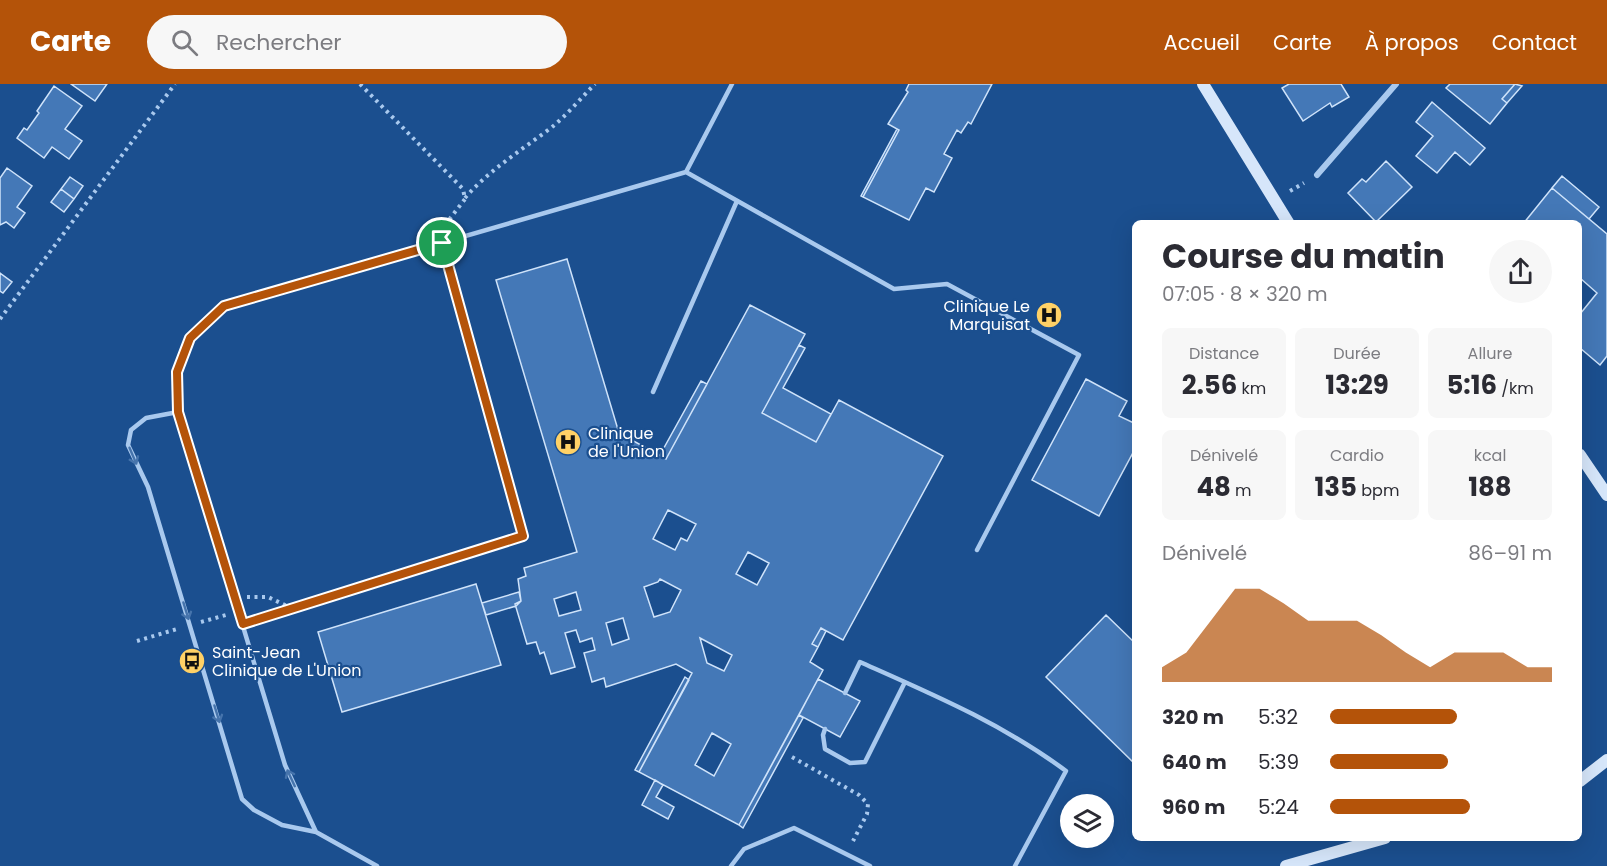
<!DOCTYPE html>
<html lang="fr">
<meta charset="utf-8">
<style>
:root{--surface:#fff;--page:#f7f7f7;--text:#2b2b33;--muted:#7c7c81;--accent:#b45309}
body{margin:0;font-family:Poppins,sans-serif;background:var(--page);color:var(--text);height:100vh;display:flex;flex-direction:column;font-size:22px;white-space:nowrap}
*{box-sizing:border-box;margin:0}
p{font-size:20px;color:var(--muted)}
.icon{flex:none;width:33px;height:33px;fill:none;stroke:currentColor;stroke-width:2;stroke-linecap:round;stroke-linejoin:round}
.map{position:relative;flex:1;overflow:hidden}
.sheet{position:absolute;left:1132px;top:136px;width:450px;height:621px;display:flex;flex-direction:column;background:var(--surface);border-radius:9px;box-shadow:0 6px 24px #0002}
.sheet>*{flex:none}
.fabs{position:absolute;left:1060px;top:710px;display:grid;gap:12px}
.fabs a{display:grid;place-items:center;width:54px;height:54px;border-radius:50%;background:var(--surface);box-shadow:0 6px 24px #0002;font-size:30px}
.pin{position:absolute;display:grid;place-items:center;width:51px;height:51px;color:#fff;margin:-26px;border:3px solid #fff;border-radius:50%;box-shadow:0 2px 6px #0007}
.round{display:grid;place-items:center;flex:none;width:63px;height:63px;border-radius:32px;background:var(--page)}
.headline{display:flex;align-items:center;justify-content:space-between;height:102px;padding:0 30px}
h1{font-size:33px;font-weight:700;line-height:45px}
.stats{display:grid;grid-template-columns:repeat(3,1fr);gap:9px;height:102px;padding:6px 30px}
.stats div{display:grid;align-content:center;border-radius:9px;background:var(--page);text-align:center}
.stats b{font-size:26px;font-weight:700}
.stats small{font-size:16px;font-weight:400}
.stats p{font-size:16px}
.chart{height:168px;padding:12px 30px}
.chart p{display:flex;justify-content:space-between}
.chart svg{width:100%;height:108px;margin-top:6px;fill:var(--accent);opacity:.7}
ul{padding:0 30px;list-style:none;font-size:20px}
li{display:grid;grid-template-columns:96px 72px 1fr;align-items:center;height:45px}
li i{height:15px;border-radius:8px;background:var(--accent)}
header{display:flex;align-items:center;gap:36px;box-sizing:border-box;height:84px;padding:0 30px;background:var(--accent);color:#fff}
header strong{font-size:28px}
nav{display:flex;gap:33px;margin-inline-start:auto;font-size:21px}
.search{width:420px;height:54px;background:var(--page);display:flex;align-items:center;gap:15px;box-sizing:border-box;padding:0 21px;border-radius:33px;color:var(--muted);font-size:22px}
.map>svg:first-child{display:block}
.building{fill:#4478b7;stroke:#cfe3fa;stroke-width:1.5;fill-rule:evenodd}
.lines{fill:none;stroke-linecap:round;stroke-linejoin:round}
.path{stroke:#a9c9ee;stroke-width:4;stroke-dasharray:3 4.5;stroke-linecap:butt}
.lane{stroke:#a9c9ee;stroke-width:4.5}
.street{stroke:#a9c9ee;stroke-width:6}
.secondary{stroke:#d6e6fa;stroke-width:12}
.oneway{stroke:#4674ac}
.route-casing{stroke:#fff;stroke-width:12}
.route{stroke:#b45309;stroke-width:8}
.labels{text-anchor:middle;stroke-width:4.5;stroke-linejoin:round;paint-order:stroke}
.poi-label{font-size:16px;fill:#fff;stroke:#1b4f8f;text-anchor:start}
</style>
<header>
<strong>Carte</strong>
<div class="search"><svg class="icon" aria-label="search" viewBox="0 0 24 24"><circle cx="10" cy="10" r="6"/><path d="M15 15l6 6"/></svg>Rechercher</div>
<nav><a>Accueil</a><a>Carte</a><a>À propos</a><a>Contact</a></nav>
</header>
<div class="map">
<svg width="1607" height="782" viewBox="0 0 1607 782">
<rect width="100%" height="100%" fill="#1b4f8f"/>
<path class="building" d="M71,0h36l-12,17z
M909,0h83l-21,40 -3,-2 -7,11 -4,-3 -13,24 8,4 -18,34 -8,-4 -17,32 -46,-23 36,-67 -11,-6 20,-32 -2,-2z
M1289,0h52l8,13 -17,10 -2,-4 -27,18 -21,-33z
M1450,0h65l-13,15 5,4 -17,21 -44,-36z
M1515,0l7,2 -15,17 -5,-4z
M54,2l28,20 -17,23 17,12 -13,18 -17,-12 -8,11 -27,-20 7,-10 3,2 12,-17 -2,-2z
M1432,18l53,46 -15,17 -15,-13 -18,21 -21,-17 17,-20 -17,-14z
M897,45l2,1 -36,67 -2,-1z
M1386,77l26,26 -36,35 -28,-29 14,-14 4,3z
M7,84l25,18 -15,21 8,6 -11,15 -8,-6 -6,3v-47z
M1562,92l37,31 -10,12 -37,-31z
M70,93l13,9 -9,13 -13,-10z
M1552,104l55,46v122l-7,9 -20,-17v-34l17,-21 -17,-15v-54h-57z
M61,105l13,10 -10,13 -13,-10z
M567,175l52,174 47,26 84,-154 55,29 -43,79 54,29 23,-42 104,56 -100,184 -22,-12 -9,16 6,3 -8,15 13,8 -84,155 -100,-53 53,-99 -16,-9 -70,23 -2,-9 -12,4 -8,-29 11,-3 -3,-12 -12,4 -4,-12 -11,3 10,34 -24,7 -7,-22 -4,2 -4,-12 -9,2 -12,-40 6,-3 -3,-22 8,-3 -2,-8 53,-16 -81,-272zM668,426l28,14 -9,17 -6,-3 -6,12 -22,-11zM748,468l21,11 -12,22 -21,-11zM660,495l21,11 -11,22 -16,5 -10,-30 14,-5zM576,508l5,18 -22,6 -5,-17zM623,534l6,21 -17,6 -6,-22zM700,554l32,17 -8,16 -17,-8zM712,649l19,11 -17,32 -19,-11z
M0,189l12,9 -9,11 -3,-2z
M799,261l6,3 -22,40 48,26 -15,28 -54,-29z
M1086,295l41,22 -8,15 17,8v23l-37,69 -67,-36z
M701,297l6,3 -41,75 -6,-4z
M476,500l25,81 -159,47 -24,-80z
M519,508l2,9 -5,5 -30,9 -4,-12z
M1106,531l30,29v121l-90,-88z
M821,544l5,3 -8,16 -6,-3z
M685,593l4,3 -50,92 -4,-2z
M818,595l42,22 -20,36 -41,-22z
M799,631l4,3 -60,110 -4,-3z
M655,696l8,5 -7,12 18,10 -6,12 -26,-14z"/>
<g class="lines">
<path class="path" d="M360,0l103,105 2,10 -17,22 -14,4
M1290,107l14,-8
M465,114c25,-29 57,-48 87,-71 15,-12 29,-29 43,-43
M0,235l175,-235
M247,513h21l23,11
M255,536l256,-81
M201,538l25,-7
M137,557l40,-12
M792,673l67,38 9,9 -1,10 -14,27"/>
<path class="lane" d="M686,88l208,117 53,-5 132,71 -102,195
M442,159l81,293
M653,308l84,-191
M178,328l-32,6 -15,12 -3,15 20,42 94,312 12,11 28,15 34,7 61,34
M845,609l15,-31c72,32 143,62 206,109l-51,95
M825,645l-2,6 2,14 25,14 15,-1 40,-80
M316,748l-31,-67 -107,-353 -1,-40 13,-34 34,-32 462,-134 46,-88
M731,782l13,-17 50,-21 76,38"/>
<path class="street" d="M1317,91l79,-91"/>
<path class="secondary" d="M1203,0l86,140
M1580,371l27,40
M1580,697l27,-21
M1286,782l99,-28"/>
</g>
<defs><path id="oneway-shaft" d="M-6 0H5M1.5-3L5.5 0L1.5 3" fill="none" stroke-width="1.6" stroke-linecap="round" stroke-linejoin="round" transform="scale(1.5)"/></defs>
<g class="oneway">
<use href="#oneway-shaft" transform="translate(133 372) rotate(67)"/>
<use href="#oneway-shaft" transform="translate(186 527) rotate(73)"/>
<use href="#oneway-shaft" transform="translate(217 630) rotate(73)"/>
<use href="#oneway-shaft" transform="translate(291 694) rotate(-115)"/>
</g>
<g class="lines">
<defs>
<path id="route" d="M442,159l81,293 -280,88 -65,-212 -1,-40 13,-34 34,-32z"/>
</defs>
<use href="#route" class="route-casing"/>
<use href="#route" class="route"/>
</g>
<defs>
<symbol id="hospital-disc" viewBox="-11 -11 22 22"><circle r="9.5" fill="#ffd166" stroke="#1b4f8f"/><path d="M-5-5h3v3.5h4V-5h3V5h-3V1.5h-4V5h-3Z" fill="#111"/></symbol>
<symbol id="bus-disc" viewBox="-11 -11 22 22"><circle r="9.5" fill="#ffd166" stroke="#1b4f8f"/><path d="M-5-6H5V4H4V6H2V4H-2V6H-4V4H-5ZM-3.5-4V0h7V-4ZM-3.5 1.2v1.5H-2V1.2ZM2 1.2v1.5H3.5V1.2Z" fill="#111"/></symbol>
</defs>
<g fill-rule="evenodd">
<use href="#hospital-disc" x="1034" y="216" width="30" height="30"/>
<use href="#hospital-disc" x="553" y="343" width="30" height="30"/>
<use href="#bus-disc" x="177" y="562" width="30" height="30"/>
</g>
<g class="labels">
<g class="poi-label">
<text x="1030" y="228" text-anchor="end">Clinique Le<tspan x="1030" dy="18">Marquisat</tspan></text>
<text x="588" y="355">Clinique<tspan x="588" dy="18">de l'Union</tspan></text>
<text x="212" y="574">Saint-Jean<tspan x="212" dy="18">Clinique de L'Union</tspan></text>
</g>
</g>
</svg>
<div class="fabs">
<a><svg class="icon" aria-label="layers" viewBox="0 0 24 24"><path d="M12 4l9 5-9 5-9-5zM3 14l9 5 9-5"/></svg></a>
</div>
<div class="pin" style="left:442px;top:159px;background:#1e9e55"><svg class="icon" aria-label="arrive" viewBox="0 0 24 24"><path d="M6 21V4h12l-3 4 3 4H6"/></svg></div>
<section class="sheet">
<div class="headline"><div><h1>Course du matin</h1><p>07:05 · 8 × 320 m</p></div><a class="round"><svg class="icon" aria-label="share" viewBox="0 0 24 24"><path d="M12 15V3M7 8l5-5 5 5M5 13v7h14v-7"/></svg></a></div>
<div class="stats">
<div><p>Distance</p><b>2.56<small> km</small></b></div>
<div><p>Durée</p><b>13:29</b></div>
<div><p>Allure</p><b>5:16<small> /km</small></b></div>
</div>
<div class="stats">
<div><p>Dénivelé</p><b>48<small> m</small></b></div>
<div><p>Cardio</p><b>135<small> bpm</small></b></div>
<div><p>kcal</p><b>188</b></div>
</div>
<div class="chart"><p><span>Dénivelé</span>86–91 m</p>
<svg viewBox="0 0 160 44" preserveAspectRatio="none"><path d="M0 44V38L10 32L20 19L30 6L40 6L50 12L60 19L70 19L80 19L90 25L100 32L110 38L120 32L130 32L140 32L150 38L160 38V44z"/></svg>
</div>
<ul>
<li><b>320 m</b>5:32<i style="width:57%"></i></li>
<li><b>640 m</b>5:39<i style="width:53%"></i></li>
<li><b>960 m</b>5:24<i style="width:63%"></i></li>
</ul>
</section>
</div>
